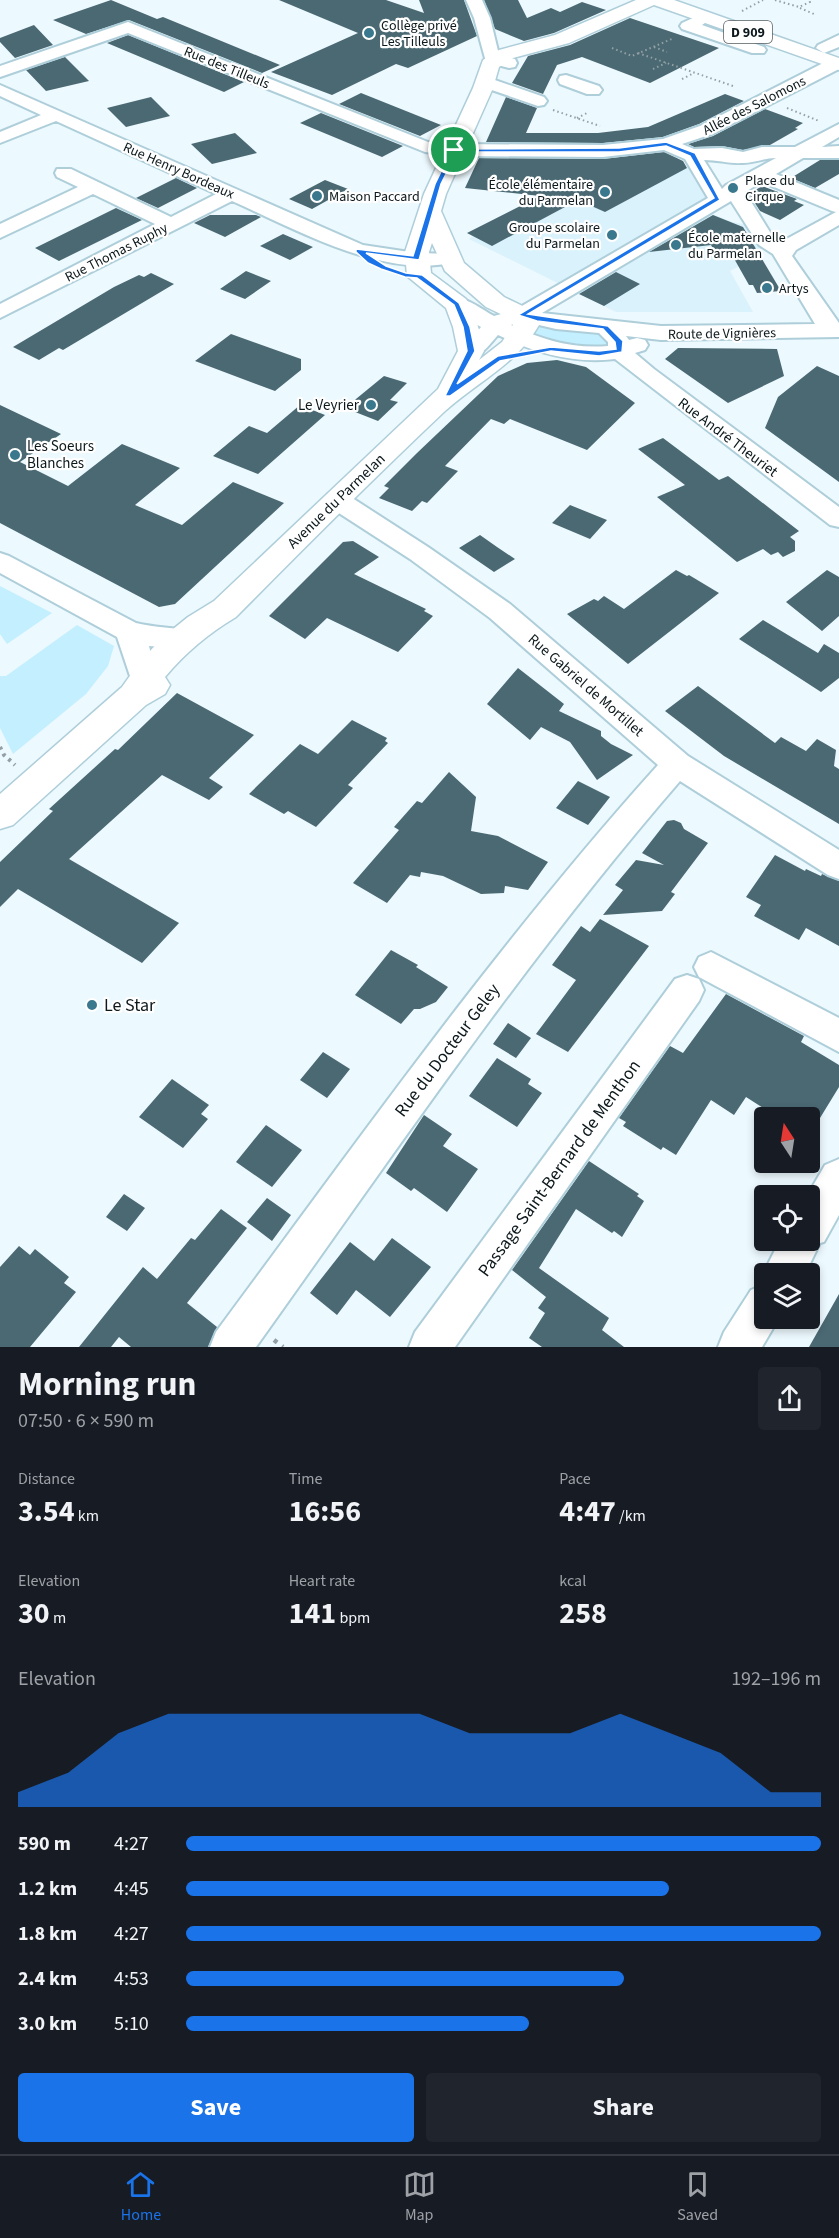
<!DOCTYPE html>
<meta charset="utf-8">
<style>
:root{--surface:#171b24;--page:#20242c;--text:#f1f3f6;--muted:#9ea1a6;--line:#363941;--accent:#1a73e8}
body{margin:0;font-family:"Source Sans 3",sans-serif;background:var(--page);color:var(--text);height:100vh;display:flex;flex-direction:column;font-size:22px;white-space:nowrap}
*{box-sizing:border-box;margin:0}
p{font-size:20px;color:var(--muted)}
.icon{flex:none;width:33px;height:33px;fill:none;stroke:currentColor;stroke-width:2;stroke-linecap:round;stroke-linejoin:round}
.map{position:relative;height:1347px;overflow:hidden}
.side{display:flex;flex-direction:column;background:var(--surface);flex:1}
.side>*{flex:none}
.needle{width:39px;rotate:348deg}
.fabs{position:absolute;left:754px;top:1107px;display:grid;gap:12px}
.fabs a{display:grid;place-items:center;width:66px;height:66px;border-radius:6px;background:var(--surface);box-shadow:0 3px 9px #0003;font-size:30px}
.pin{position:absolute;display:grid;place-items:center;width:51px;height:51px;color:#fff;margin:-26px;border:3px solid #fff;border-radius:50%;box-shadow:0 2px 6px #0007}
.round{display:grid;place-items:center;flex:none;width:63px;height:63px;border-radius:6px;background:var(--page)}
.headline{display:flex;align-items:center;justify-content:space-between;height:102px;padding:0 18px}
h1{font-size:33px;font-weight:700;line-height:45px}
.metrics{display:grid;grid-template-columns:repeat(3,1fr);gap:9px;height:102px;padding:6px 18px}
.metrics div{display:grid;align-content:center}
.metrics b{font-size:30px;font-weight:700}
.metrics small{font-size:16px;font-weight:400}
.metrics p{font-size:16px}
.chart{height:168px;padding:12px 18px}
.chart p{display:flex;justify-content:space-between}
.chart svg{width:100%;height:108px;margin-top:6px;fill:var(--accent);opacity:.7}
.action{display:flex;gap:12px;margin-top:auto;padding:12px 18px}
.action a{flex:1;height:69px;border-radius:6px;background:var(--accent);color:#fff;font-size:24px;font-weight:700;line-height:69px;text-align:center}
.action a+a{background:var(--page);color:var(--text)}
ul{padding:0 18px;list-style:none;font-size:20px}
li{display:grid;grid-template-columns:96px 72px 1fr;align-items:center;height:45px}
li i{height:15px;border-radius:8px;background:var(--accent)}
.tab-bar{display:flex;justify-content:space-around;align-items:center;height:84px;border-top:2px solid var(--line);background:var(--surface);font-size:16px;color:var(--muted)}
.tab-bar a{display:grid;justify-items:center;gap:3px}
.tab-bar .selected{color:var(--accent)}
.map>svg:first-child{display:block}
.built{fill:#daf2fc}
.green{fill:#c4efff}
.building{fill:#4b6973}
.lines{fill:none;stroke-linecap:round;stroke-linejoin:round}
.minor-casing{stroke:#aeceda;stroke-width:4}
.major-casing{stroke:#aeceda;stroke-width:3}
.path-far2{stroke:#94a0a5;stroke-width:2;stroke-dasharray:1.5 3;stroke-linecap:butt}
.path-far1{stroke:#94a0a5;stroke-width:4;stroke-dasharray:3 4.5;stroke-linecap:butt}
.path{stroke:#94a0a5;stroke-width:4.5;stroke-dasharray:4 6;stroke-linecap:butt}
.minor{fill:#fff;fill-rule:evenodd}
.major{fill:#fff;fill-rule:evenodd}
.route{fill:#1a73e8;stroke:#fff;stroke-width:1.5;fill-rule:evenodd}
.poi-dot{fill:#39788d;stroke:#fff;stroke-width:2}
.labels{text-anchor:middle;stroke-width:4.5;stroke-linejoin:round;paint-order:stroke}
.far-poi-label{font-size:14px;fill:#0c181c;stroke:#fff;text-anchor:start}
.shield{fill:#fff;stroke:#555d60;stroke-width:1.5}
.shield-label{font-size:14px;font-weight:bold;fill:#0c181c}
.far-street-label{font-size:14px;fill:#0c181c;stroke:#fff}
.poi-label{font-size:15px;fill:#0c181c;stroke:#fff;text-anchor:end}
.street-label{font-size:15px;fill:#0c181c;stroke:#fff}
.near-poi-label{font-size:18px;fill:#0c181c;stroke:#fff;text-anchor:start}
.near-street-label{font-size:18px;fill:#0c181c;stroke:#fff}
</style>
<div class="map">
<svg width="839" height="1347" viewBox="0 0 839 1347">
<rect width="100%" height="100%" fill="#ecf9fe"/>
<path class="built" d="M619,157h58l1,5 8,6 7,-3 19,32v17l20,8 16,3 16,28 -34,18 23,41h-137l-147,-73 4,-3 -6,-3z"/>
<path class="green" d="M536,324l64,9 10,5 1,9 -24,2 -56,-12z
M0,586l52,27 -45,31 -7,-10z
M77,625l37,21 -6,20 -22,28 -73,60 -13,-26v-52h6z"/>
<path class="building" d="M111,0l46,19 6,-2 117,48 -18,8 -133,-53 -43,14 -33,-14z
M279,0h107l38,13 -5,-13h45l13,36 -69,32 -12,-4 -64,31 -61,-23 87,-39z
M484,0h34l9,18 24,-10 9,4 22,-10 24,8 -52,23 -30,8 -29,-12z
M630,18l89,30 -69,35 -68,-26 -25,8 -14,29 -31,-11 16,-27 42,-11z
M34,25l19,20 -38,13 -15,-16v-4z
M128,35l116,47 -20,10 -117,-49z
M65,57l24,24 -43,10 -20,-21z
M361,93l80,32 -21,11 -81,-32z
M725,94l19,7 -45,23 -36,13 -60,6 -117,-1 20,-45 31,11 -11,25h72l50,-6z
M151,97l19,19 -44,11 -19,-19z
M765,109l38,14 -8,5 3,1 -28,16 -27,5 -21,-4 -28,1 -6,-3 25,-8z
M321,113l82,33 -21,11 -82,-34z
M235,133l22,20 -45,11 -21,-20z
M664,152l19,9 4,7 -82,44 -27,-12 -86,46 -25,-13 73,-37 -75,-8 14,-30 124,1z
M820,160h19v14l-24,14 -24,-10z
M176,178l21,10 -39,20 -22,-10z
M325,180l23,9 -36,20 -23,-10z
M762,186l35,13 -3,2 10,4 -24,15 -20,-9 -11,-17z
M116,208l26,12 -83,41 -24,-13z
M210,215h46l5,2 -36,20 -31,-14z
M713,215l30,12 38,64 -24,2 -4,-8h-4l-17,-30 -16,-1 -5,-9 -62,7z
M283,234l30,13 -23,13 -30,-14z
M246,271l25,10 -26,18 -25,-10z
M616,272l24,12 -36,22 -25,-12z
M151,273l23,11 -111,66 -4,-2 -20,12 -26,-13 101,-60 25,-12 5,2z
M231,334l70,25v11l-26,21 -80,-30z
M678,348l99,1 7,27 -56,27 -63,-44z
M557,360l29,7 49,36 -48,47 -77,-31 -6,5 -13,-5 -46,47 13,5 -31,32 -5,-2 -10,10 -33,-13 10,-10 -5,-2 33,-33 81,-77 29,-13z
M817,366l22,10v106l-74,-54 13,-31z
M384,376l23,7 -17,17 8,2 -20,19 -33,-13z
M0,405l61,29 -41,28 48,24 54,-42 58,24 -45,37 47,20 51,-43 51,21 -109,101 -16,3 -159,-84z
M300,405l25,10 -67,59 -45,-18 36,-30 18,7z
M663,438l56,42 9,-4 71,55 -9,6 5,4v10l-12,6 -5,-5 -7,3 -8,-6 -26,13 -80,-65 28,-12 -47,-36z
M570,505l37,15 -17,19 -38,-16z
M480,535l17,12 18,12 -21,13 -35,-24z
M353,541l26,16 -25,17 72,35 -2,2 9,5 -35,36 -71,-34 -22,21 -36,-23 74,-74z
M676,570l11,6 2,-1 30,18 -91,71 -61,-50 27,-15 4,2 6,-5 20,13z
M827,570l12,7v39l-17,15 -36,-29z
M763,620l55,33 6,-9 15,9v25l-18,14 -82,-53z
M518,668l46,36 -5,7 42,20v5l10,8 22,11 -36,25 -27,-38 -29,-15 -11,13 -43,-36z
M698,686l77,57 6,-6 25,14 11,-12 19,11 -2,16 5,3v55l-115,-68 -59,-45z
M177,693l77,42 -45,43 14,9 -14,13 -47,-25 -93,84 110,64 -37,40 -124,-74 -18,18v-45l53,-51 -4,-2 66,-60 3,1z
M352,720l35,18 -2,3 3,2 -40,42 5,3 -37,39 -28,-16 -4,3 -35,-20 51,-50 18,10z
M449,772l27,25 -5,34 27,5 50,26 -20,28 -23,-4 -1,7 -23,1 -38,-18 -22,-4 -1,5 -10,-2 -23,28 -34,-20 46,-53 -5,-3 23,-26 5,2z
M578,781l32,16 -22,28 -32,-17z
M674,820l7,3 3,6 24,14 -37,49 4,2 -13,17 -59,4 20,-25 -8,-5 21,-25 28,5 -22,-12 25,-32z
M775,855l30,16 1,-2 15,7 1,-2 17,7v65l-33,-18 -7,12 -45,-24 7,-11 -15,-8z
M600,919l49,27 -81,106 -32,-18 40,-54 -24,-15 29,-39 9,6z
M391,950l27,15 -2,2 32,20 -12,15 -16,7h-6l-13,15 -46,-29z
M726,994l78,42 -3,6 38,23v22l-19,31h-41l-33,-21 -12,18 -23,-15 -35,55 -13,-8 -2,3 -38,-24 3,-4 -7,-4 51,-72 13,7z
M508,1023l23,15 -15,20 -23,-14z
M323,1052l27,17 -23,29 -27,-18z
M497,1058l34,21 -3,5 14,9 -25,34 -48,-31z
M172,1079l37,26 -8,9 7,5 -25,29 -44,-31z
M424,1115l28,19 -9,12 35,23 -31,43 -33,-24 -3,3 -25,-18z
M266,1125l36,25 -30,37 -36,-25z
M589,1161l50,33 -2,2 7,5 -22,36 -8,-6 -2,2 -36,-24 -37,59 70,50 -7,12 22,17h-82l-13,-9 16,-25 -7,-5 8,-11 -34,-27z
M124,1194l21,14 -18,23 -21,-14z
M267,1198l24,17 -19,26 -25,-19z
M221,1209l26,19 -60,75 30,24 -9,20h-77l-12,-10 -8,10h-32l64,-80 14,12 34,-41 4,2z
M392,1238l39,29 -41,50 -34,-27 -19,25 -27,-22 40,-51 24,19z
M19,1246l11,9 5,-6 34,28 -5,6 12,9 -46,55h-30v-80z
M839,1294v53h-30z"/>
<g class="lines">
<defs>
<path id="minor" d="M466,0h16l8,18 9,37 16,4 2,4 -2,4 -6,1 -23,-6 -12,-44z
M706,12l8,5 -12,8 62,22 2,3 -2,3h-12l-70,-24 -2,-3 2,-3z
M128,22l300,120 26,2 149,1 60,-6 37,-13 131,-67h8v10l-127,65 -30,10 12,5 28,-1 21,4 19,-5h33l44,-23v13l-17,10 17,-1v12h-36l-27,16 63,26v25l-43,25 -4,6 47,67v14l-178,3 -35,-4 3,4 8,-2 8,2 3,5 -3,5 -10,3 19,16 185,138v20l-9,-2 -215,-166c-42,5 -80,-6 -117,-24 -11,12 -18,25 -35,21l-3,-5 21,-24 -32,-18 -3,-5 3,-5c17,-4 31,10 45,17l21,-6 193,-112 -23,-39 -21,-9 -61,7 -149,-1 -29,-4 -297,-119 -128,44v-11zM776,158l-50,27 -4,4 -18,-29c14,0 26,4 39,3 11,0 21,-5 33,-5zM762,182l70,29 4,1 -55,30 -8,-5 -28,-45zM731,201l28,44 14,9 42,70 -154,2 -119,-13zM522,321l34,8 43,4 9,9v4c-36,3 -65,-6 -97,-21z
M839,35v12l-15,6 -8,-5 2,-3z
M566,75l33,11 3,4 -3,4h-12l-27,-10 -2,-4 2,-4z
M486,77l58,20 3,4 -3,4 -6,1 -58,-20 -3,-4 3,-4z
M0,85l363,160 53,8 39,1 3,4 -3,4c-71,18 -160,-33 -223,-61l-232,117v-14l155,-80 -62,-30 -93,44v-14l78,-37 -21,-10 -2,-4 2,-4h14l100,48 45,-23 -160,-73 -56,22v-11l41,-17 -41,-19z
M337,492l9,2 82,53 82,57 178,152 151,94v29l-11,-4 -148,-94c-155,179 -287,374 -424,566h-46l6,-15c143,-193 281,-388 442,-567l-168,-147 -80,-59 -82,-53 -4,-6 4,-6z
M0,553l9,3 127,67c19,5 39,4 58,9l4,7 -4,7 -10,3 -35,-3 8,32 -4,7 -10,3 -10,-3 -16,-48 -117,-64z
M711,952l128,66v34l-140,-75 -5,-10 5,-10z
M687,975l12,4 5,11 -5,11 -244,346h-46l6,-15 260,-353z
M839,1159v56l-15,27 -4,1 -15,31h-40v5l-2,-5 17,-34h30v-44h-3l18,-31z
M765,1284v34h14l-17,29h-44l6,-15 27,-42z"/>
<path id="major" d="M636,0h38l165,58v12l-185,-65 -85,38 -56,15 -14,9 -6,21 -47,106 -5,17 23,52 40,34 27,13 8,15c-22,39 -62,57 -94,86 -71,67 -140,136 -209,206 -27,16 -51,36 -71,60l5,8 -5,9 -19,11 -133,120 -13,4v-35l122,-107 17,-24 23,-25 26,-21 26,-16 224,-212 20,-38 -5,-24 -7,-19 -39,-32 -2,-24 19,-58 49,-106 10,-28 16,-10 56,-15zM432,243l13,28 41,36 25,12 2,6 -11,17 -23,18 5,-9c-4,-18 -8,-37 -18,-52l-35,-26 -2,-21z"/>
</defs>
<use href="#minor" class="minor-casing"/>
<use href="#major" class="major-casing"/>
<path class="path-far2" d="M775,0l24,7 11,-5 -2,-2
M800,8l14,6
M742,11l21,-11
M654,47l13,5
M612,48l20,8 42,-18
M638,53l95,33
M653,69l13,-6
M682,79l12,-6
M787,108l32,13
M553,110l47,16
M577,118l10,-5"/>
<path class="path-far1" d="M0,747l4,8 11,10"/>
<path class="path" d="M274,1340l9,7"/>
<use href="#minor" class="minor"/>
<use href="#major" class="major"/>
</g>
<path class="route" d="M666,142l29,11 25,47 -192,114 80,12 15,15 -1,11 -23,4 -48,-5 -51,10 -50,35h-5l22,-45 -4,-24 -9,-22 -37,-27 -12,-1 -24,-8 -13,-6 -12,-11v-3l57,7 22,-72 17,-35 167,-1zM666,146l24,10 24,42 -196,117 19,6 66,8 12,13 1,7 -17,2 -48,-4 -53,9 -41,28 18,-33 -5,-24 -11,-24 -37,-28 -16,-2 -20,-7 -20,-13 53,7 22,-76 16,-32h162z"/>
<g class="poi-dot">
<circle cx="369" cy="33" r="6"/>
<circle cx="733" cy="188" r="6"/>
<circle cx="605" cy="192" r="6"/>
<circle cx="317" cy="196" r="6"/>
<circle cx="612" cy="235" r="6"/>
<circle cx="676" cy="245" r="6"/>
<circle cx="767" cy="288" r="6"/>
<circle cx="371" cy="405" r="6"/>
<circle cx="15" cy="455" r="6"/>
<circle cx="92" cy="1005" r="6"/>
</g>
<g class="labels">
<g class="far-poi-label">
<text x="381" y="30">Collège privé<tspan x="381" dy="16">Les Tilleuls</tspan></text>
<text x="745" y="185">Place du<tspan x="745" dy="16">Cirque</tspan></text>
<text x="593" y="189" text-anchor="end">École élémentaire<tspan x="593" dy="16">du Parmelan</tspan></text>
<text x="329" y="201">Maison Paccard</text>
<text x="600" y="232" text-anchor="end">Groupe scolaire<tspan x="600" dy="16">du Parmelan</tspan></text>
<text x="688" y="242">École maternelle<tspan x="688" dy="16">du Parmelan</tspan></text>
<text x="779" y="293">Artys</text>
</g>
<rect class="shield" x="724" y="21" width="48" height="22" rx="4.5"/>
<g class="shield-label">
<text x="748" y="37">D 909</text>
</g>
<g class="far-street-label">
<text transform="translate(227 67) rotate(22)" y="5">Rue des Tilleuls</text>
<text transform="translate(754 105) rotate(-27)" y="5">Allée des Salomons</text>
<text transform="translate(179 170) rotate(24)" y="5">Rue Henry Bordeaux</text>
<text transform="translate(116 252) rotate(-27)" y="5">Rue Thomas Ruphy</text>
<text transform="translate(722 333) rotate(-1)" y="5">Route de Vignières</text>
</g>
<g class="poi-label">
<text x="359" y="410">Le Veyrier</text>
<text x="27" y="451" text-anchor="start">Les Soeurs<tspan x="27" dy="17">Blanches</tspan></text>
</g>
<g class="street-label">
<text transform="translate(728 437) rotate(37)" y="5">Rue André Theuriet</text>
<text transform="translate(336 501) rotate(-44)" y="5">Avenue du Parmelan</text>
<text transform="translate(586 685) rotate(41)" y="5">Rue Gabriel de Mortillet</text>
</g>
<g class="near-poi-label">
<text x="104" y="1011">Le Star</text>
</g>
<g class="near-street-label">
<text transform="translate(447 1050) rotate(-53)" y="6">Rue du Docteur Geley</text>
<text transform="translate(559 1168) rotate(-54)" y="6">Passage Saint-Bernard de Menthon</text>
</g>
</g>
</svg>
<div class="fabs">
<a><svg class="needle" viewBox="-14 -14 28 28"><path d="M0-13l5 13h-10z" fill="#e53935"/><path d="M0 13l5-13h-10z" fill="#9ea1a6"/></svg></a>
<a><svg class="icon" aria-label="locate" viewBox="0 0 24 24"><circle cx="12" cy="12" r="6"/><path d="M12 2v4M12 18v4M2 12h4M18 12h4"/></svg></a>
<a><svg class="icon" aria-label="layers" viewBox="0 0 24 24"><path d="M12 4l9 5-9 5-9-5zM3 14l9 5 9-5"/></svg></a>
</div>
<div class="pin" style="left:454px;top:150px;background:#1e9e55"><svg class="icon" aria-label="arrive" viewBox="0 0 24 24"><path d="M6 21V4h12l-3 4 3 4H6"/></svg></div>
</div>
<section class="side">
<div class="headline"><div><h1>Morning run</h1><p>07:50 · 6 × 590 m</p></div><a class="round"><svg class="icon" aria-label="share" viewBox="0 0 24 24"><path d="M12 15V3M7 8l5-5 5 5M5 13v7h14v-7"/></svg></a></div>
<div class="metrics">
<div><p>Distance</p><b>3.54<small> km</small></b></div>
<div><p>Time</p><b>16:56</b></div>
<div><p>Pace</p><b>4:47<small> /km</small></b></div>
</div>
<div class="metrics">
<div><p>Elevation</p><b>30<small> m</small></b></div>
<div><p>Heart rate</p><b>141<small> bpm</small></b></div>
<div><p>kcal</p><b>258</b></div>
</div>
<div class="chart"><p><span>Elevation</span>192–196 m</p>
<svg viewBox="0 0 160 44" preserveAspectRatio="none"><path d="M0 44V38L10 30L20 14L30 6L40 6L50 6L60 6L70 6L80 6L90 14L100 14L110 14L120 6L130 14L140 22L150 38L160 38V44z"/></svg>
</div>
<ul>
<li><b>590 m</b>4:27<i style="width:100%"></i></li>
<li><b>1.2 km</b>4:45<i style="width:76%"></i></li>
<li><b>1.8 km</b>4:27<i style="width:100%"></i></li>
<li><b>2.4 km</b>4:53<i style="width:69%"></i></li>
<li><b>3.0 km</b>5:10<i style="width:54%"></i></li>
</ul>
<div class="action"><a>Save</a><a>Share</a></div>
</section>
<nav class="tab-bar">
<a class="selected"><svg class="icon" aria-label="home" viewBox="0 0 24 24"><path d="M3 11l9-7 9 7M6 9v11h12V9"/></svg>Home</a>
<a><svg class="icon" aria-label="map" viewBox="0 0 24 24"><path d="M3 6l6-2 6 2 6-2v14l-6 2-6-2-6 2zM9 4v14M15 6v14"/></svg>Map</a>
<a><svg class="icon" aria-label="saved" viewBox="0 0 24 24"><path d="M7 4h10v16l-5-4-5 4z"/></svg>Saved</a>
</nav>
